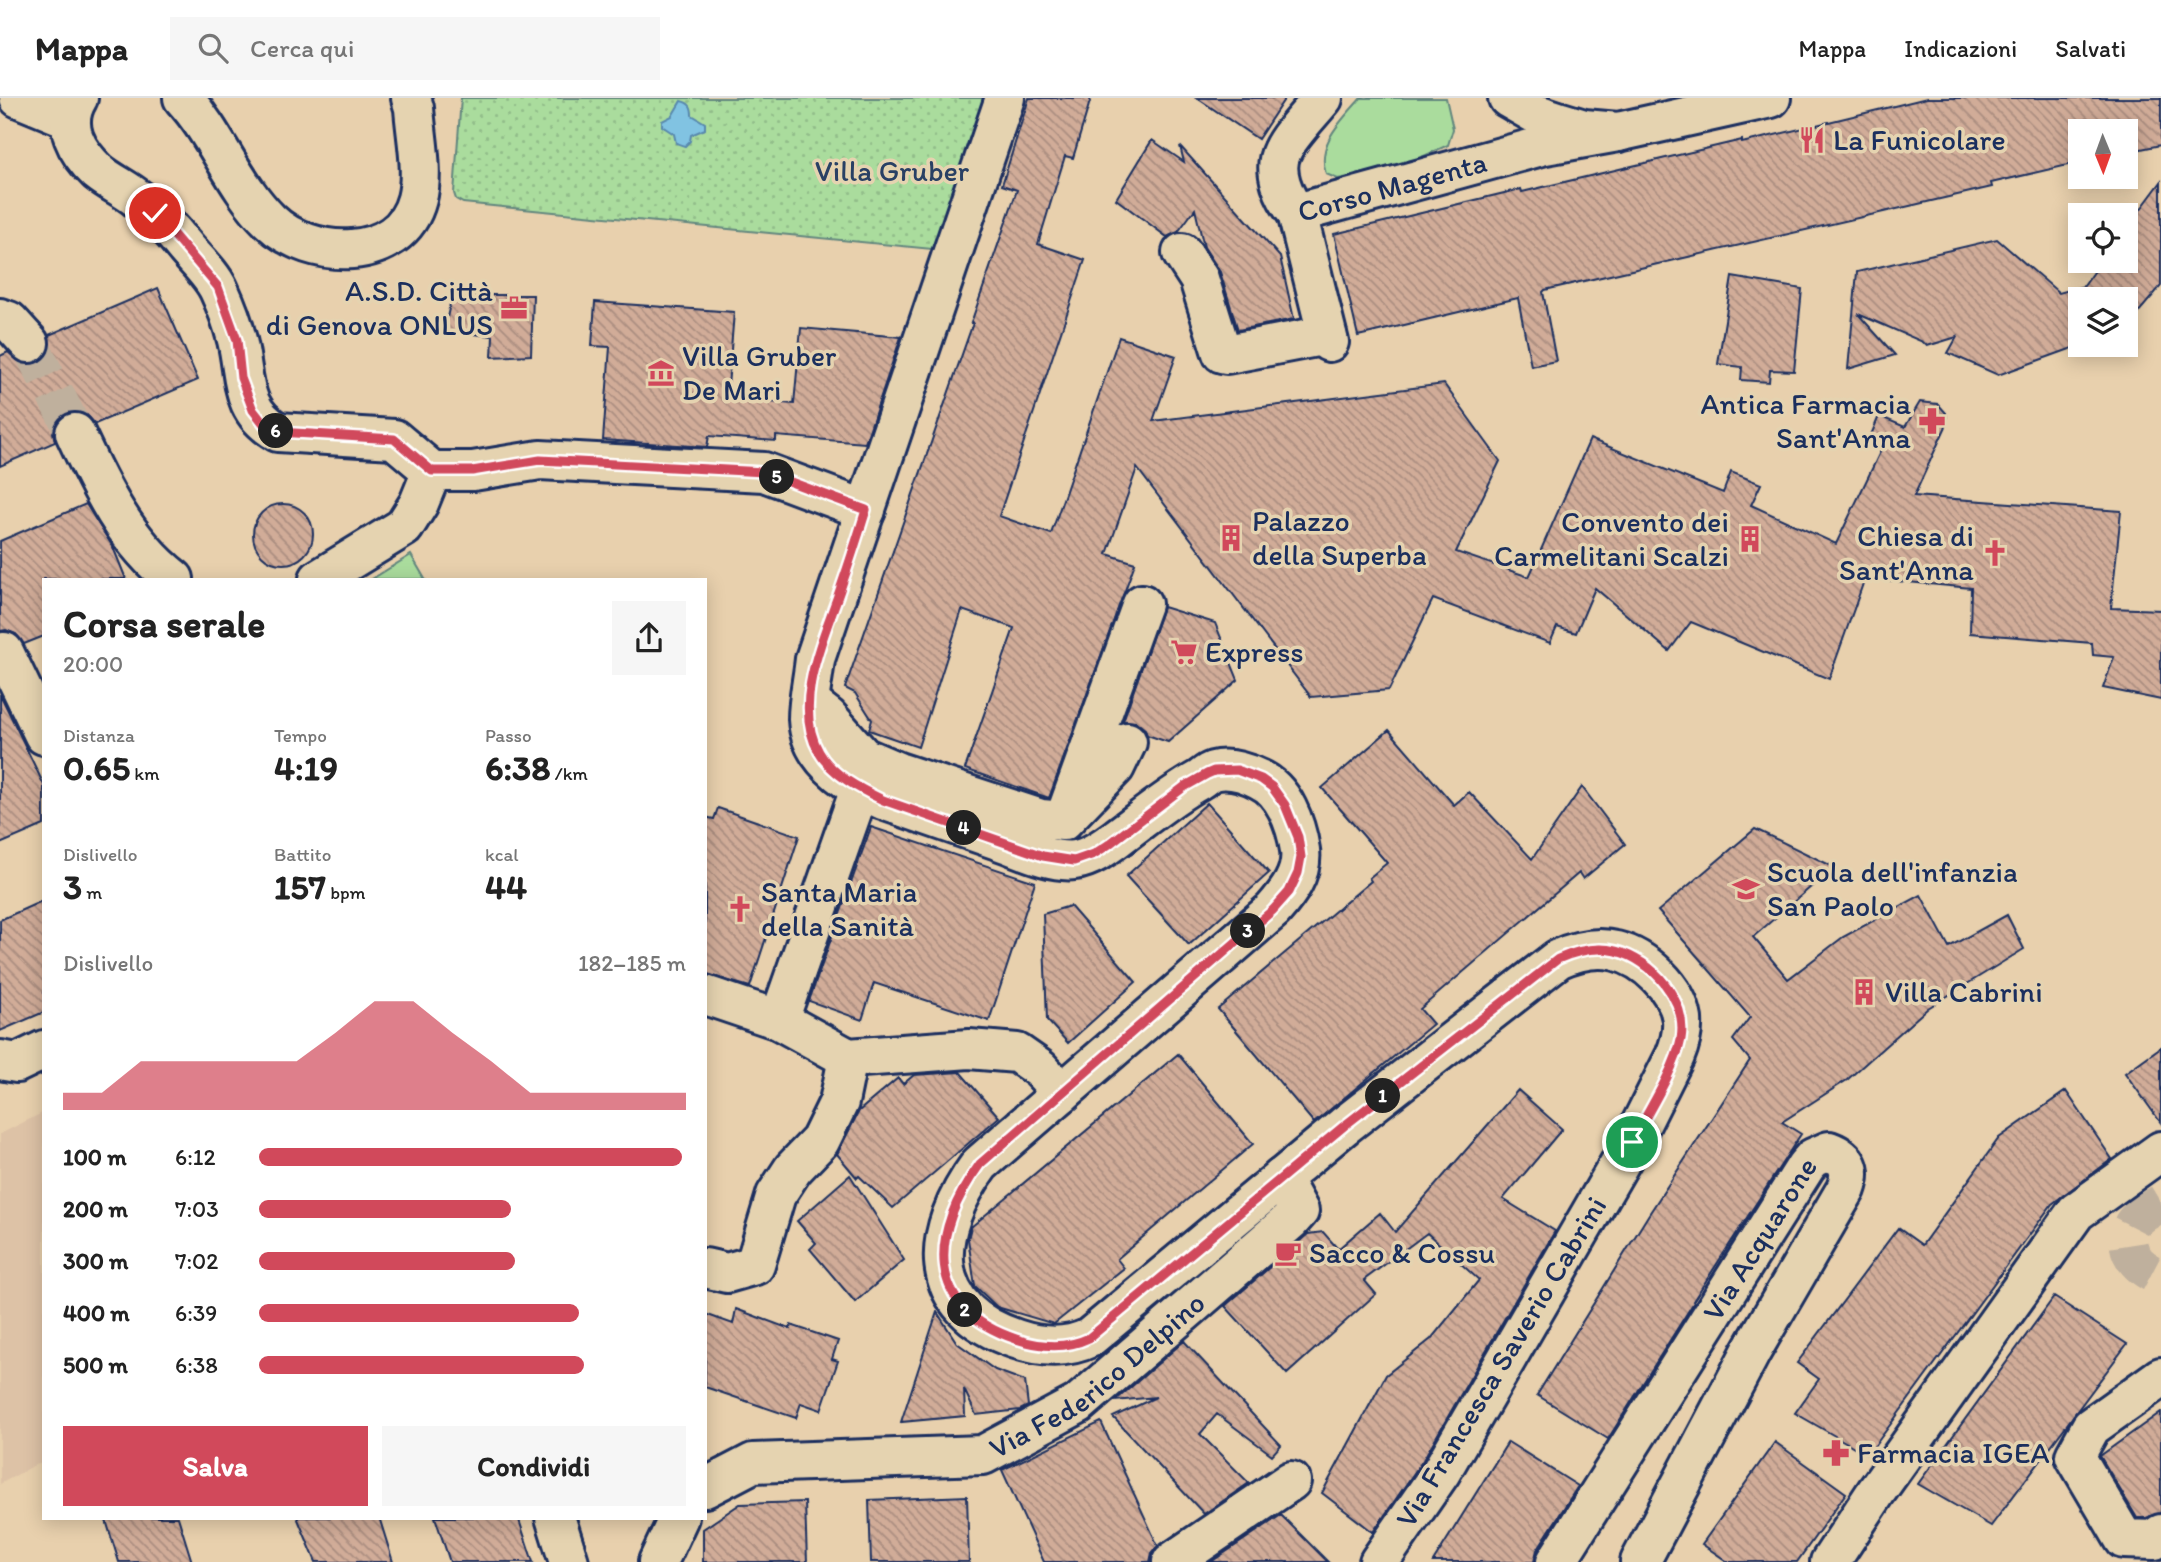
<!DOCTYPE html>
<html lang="it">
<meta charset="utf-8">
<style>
:root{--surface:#fff;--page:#f6f6f6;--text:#222;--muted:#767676;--line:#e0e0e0;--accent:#d1495b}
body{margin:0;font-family:Itim,sans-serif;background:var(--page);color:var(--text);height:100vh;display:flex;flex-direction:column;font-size:26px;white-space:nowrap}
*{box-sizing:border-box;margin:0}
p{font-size:23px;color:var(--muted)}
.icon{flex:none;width:38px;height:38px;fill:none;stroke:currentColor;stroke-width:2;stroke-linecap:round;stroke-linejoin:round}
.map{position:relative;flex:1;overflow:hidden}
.side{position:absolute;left:42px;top:480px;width:665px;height:942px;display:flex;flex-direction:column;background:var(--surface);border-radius:0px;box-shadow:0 4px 18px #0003}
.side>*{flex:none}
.needle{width:46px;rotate:179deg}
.fabs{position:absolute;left:2068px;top:21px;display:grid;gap:14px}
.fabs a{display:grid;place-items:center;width:70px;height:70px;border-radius:0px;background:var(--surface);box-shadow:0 4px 18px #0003;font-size:35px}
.pin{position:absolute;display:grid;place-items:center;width:60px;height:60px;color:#fff;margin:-30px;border:4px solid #fff;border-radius:50%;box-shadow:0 2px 7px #0007}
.km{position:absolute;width:35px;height:35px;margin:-18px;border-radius:50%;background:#222;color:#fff;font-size:19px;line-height:35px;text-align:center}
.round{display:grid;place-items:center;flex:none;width:74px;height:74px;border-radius:0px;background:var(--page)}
.summary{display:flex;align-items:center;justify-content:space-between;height:119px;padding:0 21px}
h1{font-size:38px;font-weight:700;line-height:52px}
.stats{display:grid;grid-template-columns:repeat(3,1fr);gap:10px;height:119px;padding:7px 21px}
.stats div{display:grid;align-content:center}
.stats b{font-size:35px;font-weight:700}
.stats small{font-size:19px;font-weight:400}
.stats p{font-size:19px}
.chart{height:196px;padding:14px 21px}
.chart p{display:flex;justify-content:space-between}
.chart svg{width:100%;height:126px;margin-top:7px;fill:var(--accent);opacity:.7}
.cta{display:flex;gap:14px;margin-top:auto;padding:14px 21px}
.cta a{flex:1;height:80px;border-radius:0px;background:var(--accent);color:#fff;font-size:28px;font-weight:700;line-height:80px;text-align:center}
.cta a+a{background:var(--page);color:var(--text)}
ul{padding:0 21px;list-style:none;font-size:23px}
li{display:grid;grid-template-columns:112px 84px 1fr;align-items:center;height:52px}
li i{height:18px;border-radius:9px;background:var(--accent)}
header{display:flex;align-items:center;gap:42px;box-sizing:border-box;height:98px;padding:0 35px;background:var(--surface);border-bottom:2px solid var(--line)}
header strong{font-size:33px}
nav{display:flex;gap:38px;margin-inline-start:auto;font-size:24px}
.search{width:490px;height:63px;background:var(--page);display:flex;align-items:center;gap:18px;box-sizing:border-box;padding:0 24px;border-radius:0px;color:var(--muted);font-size:26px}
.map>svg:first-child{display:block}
.built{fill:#ddc2a6}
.green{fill:#aadc9d;stroke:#62867e;stroke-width:2}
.park{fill:url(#park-dots);stroke:#62867e;stroke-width:2}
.water{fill:#81c3e2;stroke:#5888ad;stroke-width:2}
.building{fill:url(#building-back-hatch);stroke:#1b2f5e;stroke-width:2}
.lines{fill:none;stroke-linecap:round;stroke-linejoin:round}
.minor-tunnel{stroke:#bfb09d;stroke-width:38;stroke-dasharray:38 19;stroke-linecap:butt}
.minor-casing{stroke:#1b2f5e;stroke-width:44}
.minor{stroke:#e5d3b0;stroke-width:38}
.route-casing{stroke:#fff;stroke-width:14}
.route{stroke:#d1495b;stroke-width:9}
.labels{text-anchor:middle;stroke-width:7;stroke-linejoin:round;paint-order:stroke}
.poi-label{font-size:30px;fill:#1b2f5e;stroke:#e5d3b0;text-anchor:start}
.park-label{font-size:30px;fill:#294064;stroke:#e5d3b0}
.street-label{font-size:30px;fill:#1b2f5e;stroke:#e5d3b0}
</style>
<header>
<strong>Mappa</strong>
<div class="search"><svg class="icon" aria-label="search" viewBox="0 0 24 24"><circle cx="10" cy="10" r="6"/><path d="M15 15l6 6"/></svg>Cerca qui</div>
<nav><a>Mappa</a><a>Indicazioni</a><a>Salvati</a></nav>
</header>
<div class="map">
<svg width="2161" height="1464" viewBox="0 0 2161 1464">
<defs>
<pattern id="park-dots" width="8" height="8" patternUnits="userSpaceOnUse" patternTransform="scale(1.75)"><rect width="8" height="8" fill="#aadc9d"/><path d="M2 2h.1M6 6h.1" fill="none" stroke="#92bd8a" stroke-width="1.8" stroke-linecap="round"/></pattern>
<pattern id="building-back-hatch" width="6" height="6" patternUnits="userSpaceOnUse" patternTransform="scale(1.75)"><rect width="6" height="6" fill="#d1ac98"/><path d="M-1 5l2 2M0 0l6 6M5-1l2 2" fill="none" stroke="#a98c7f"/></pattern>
</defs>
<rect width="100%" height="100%" fill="#e8d0ad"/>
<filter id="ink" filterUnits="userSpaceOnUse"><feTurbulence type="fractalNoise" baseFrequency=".0143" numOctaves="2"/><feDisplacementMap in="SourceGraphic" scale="14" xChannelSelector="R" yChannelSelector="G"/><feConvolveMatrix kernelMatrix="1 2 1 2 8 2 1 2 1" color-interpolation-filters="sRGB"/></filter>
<g filter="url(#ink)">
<path class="built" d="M44,1014v351l-9,2 -35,19v-350z"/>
<path class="green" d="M1361,0h85l7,31 -5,16 -37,17 -62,15 -11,2 -12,-5c-10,-31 16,-54 35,-76z
M411,457l14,24h-53z"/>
<path class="park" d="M461,0h533l-52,152 -479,-47 -7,-4 -2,-6z"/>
<path class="water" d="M681,3c9,2 11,6 11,14l13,8v6l-14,6 -1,6 -5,5 -9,-3 -2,-9 -12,-8v-5l10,-5z"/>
<path class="building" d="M1029,0h62l-18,60 -8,-2 -27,88 47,16 -86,256 52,18 68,-197 57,19 -23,65 291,-37 56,77 -44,91 73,25 61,-138 133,54 8,-21 30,12 -10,21 85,39 46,-96 -14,-6 11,-26 26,11 15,-25 18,2 8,9 1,11 -33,72 207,15 -10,97 50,2v90l-58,-12 11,-31 -21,-2 -1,-12 -122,-10 1,-45 -106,-10 -36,101 -138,-57 -22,29 -74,-63 -19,45 -19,-6 -7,16 -117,-44 -44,91 -78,7 -174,-229 -30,86 28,9 -86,235 -84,-29 49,-141 -52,-18 -44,137 -49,-17 3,-10 -17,-27 -10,-5 128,-365h-2l46,-133 -15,-5z
M1197,0h88l-27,41z
M1927,0h234v47l-35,7v-21h-45v31l-90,21 1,4 -447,103 -2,2 13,69 -25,5 -13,-68 -160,38 -24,-102 187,-45 1,3 220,-52v3z
M1152,42l32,22 -4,-16 100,111 14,62 -56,11 -18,-58 -16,-25 -9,-38 -17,23 -11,5 -51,-38z
M2161,84v104l-35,41v-28h-45v46l-83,30 -50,-22 9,-16 -30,9 -4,-4 -65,-28 37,41 -47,14 9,-97 140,-33 62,54 25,-7 18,-25h24v-32z
M1732,179l70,12 -8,82 -24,-1 -1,12 -28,-2 1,-13 -24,-3z
M158,190l40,92 -103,44 -8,-9 -11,-4 -10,2 -9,8 -4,11 2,10 -55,24v-110l8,-4 14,12h12l9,-4 7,-10 -1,-15z
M452,197h81l-2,60 -39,2 1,-21 -49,-5z
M595,204l139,10 -7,87 67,5 7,-76 100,9 -36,106 -89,-7v5l-67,-5 -2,11 -104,-7 7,-93 -18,-1z
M253 436a30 30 0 1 1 60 0a30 30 0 1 1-60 0Z
M86,406l27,43 13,32h-82v57l-20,8 -8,-10 -10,-4 -6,1v-90z
M1163,509l52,16 23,57 -70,62 -21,-7 -2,-6 -9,-7 -13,-1z
M0,596l44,91v40l-44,19z
M1389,632l65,75 15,-13 63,67 50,-72 43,57 -42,35 -4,-6 -159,136 13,15 -119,99 -96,-114 153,-128 -2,-3 18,-15 -65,-75z
M1207,705l62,70 -80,72 -63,-69z
M718,710l81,28 -49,151 -45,-13v-157l9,2z
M871,729l164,55 -46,139 -115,-38 -12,37 -53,-19z
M1755,731l79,38 -81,70 35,42 55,-42 78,-42 28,52 58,-32 17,34 -96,59 -81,72 -65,42 19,12 -108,167 1,1 -86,137 -71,-44 112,-181 101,-154 -17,-20 17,-23 -92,-106z
M44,802v112l-44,19v-111z
M1070,808l66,76 -68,61 -21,-23 -4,-106z
M2161,949v76l-36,-50z
M1178,956l75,90 -136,115 7,9 -70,56 -57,-17 -22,-21 -7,-47 3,-12z
M960,974l39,45 -106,91 -34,-32 -2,2 -20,-24 22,-43 39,-33 5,6 11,-9z
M1518,992l44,39 -59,70 52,32 -132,229 -50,72 -51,-39 64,-118 45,-36 48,-59 -52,-47 -63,47 12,14 -89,80 -62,-68 83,-72 15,-2 15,17 42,-36 15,19z
M2066,993l46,68 -60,45 -184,251 -73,-42 24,-34 -22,-16 101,-135 24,17 77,-107z
M850,1077l54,85 -49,42 -45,-53 6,-6 -19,-22z
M2054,1199l73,47 -136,182 -73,-42z
M736,1211l54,20 1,-4 47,16 -6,18 6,2 -17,49 -20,-7 -5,15 -91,-31v-73l28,10z
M937,1214l20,31 38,27 30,11 3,25 -8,4 -44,5 -12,-26 1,27 -64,6z
M1184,1243l97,104 -9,10 -55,-41 -17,20 49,49 -45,31 -91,-97 43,-20 -41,4z
M2161,1314v101l-15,5h-9l-37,-62z
M1101,1324l57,124 -6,7 -2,9h-106l-42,-92z
M1508,1344l70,44 -41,64 -3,12h-101z
M1775,1344l71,51 -49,69h-69l-26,-18z
M967,1398l2,66h-98l-2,-62z
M805,1404l2,60h-104v-33l37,-25z
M1281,1417l47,47h-117z
M105,1419h73l14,45h-73z
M297,1419h82l14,45h-77z
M435,1419h83l15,45h-83z"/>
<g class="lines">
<path class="minor-tunnel" d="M29,245l46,90
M2161,1105c-10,6 -25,13 -30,24 -10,24 9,43 30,50"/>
<defs>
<g id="minor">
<path d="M19,0l51,21"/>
<path d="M78,0c-17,28 -1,54 20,74 12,10 28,17 40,27 18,14 34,31 48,49 11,13 26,27 33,42 7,15 14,34 18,50 9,37 2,70 41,92l116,7 38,32h41l67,-11 224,12 102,38"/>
<path d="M183,0c34,37 51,88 87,123 40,39 130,43 147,-22 7,-27 -1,-62 -3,-91l-3,-10"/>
<path d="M1005,0l-190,561c-2,20 -7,40 -7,60 2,41 42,66 75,81 38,13 77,27 115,40 23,8 52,23 77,20 15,-2 30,-13 42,-22 27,-20 53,-42 82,-58 5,-3 8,-7 14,-9 15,-4 32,1 46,8 25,11 37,45 41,71 3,24 -12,43 -27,60l-293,254c-50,68 -57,144 36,175 24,8 50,10 73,-1l255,-212 214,-167c18,-8 38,-13 58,-8 29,7 61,37 66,68 1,13 -2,25 -7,37l-43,86 -191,330 -62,90"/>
<path id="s1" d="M1323,0c-11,14 -34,37 -41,53 -10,20 2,46 15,62l248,-68 73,-13"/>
<path d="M1508,0l26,15 27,9 23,7 34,3 153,-34"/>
<path d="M1297,115l32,129"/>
<path d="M1182,155l17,26 23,74 5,1 100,-19"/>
<path d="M0,220l9,3 20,22"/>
<path d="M75,335c25,54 51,109 99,146"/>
<path d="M319,481l85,-52 15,-24 13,-32"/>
<path d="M4,554l40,83"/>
<path d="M810,605l18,14 35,40 35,15 143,47 22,2 52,-54 12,-25"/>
<path d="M1068,711l74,-205"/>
<path d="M705,897l74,25 69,38 121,-9 48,4 23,16 22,24"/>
<path d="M779,922l81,-231"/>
<path d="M0,962l17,3 27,-13"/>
<path d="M705,1170l22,5 28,-8 21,-70 17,-26 27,-28 19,-39 9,-44"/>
<path d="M2161,1279l-70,50 -16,29 49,83 30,1 7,-6"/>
<path id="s2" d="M705,1390l48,-25 230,-8 95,-51 213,-184 8,-9 -18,-33"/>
<path d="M555,1419l14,45"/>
<path d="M658,1464l21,-45"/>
<path d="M1172,1464l119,-81"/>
<path id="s3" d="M1556,1464l250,-396 7,-8 16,-7c19,7 24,19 17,38l-95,163 -111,210"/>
<path d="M1830,1464l46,-70 200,-280 85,-61"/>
</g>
</defs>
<use href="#minor" class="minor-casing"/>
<use href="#minor" class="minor"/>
</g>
</g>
<g class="lines" filter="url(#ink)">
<defs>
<path id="route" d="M155,115l63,74 19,53 4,38 12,32 11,14 14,8 116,7 38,32h40l68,-11 224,12 102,38c-8,26 -16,51 -25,77 -16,48 -50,116 -22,165 13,23 41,37 64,48l160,56 31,5 20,-7 14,-9 76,-58 23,-13 7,-3 23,-1 24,9 11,8 13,18 13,32 3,20 -3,16 -9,19 -16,18 -293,254c-50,68 -57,144 36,175 24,8 50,10 73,-1l255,-212 214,-167c18,-8 38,-13 58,-8 36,9 72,49 65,88 -6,31 -34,74 -49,103"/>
</defs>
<use href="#route" class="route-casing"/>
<use href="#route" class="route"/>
</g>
<defs>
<symbol id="restaurant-bare" viewBox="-9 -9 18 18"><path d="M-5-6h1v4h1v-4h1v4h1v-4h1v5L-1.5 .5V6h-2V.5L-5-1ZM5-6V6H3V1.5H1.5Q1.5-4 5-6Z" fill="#d1495b" stroke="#e5d3b0" stroke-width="2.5" paint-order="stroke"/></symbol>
<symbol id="office-bare" viewBox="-9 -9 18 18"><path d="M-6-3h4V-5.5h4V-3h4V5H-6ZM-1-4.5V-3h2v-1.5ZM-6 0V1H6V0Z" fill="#d1495b" stroke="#e5d3b0" stroke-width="2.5" paint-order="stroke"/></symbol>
<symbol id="museum-bare" viewBox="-9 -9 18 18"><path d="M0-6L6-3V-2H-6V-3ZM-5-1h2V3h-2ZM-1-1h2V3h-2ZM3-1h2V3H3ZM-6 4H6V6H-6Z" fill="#d1495b" stroke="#e5d3b0" stroke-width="2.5" paint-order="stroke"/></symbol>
<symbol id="pharmacy-bare" viewBox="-9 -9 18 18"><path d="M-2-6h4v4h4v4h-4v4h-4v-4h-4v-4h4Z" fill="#d1495b" stroke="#e5d3b0" stroke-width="2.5" paint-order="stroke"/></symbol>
<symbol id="building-bare" viewBox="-9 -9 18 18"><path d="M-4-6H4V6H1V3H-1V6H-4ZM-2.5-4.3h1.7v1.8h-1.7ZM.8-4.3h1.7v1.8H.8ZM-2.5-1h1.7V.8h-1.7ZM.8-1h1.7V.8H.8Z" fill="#d1495b" stroke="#e5d3b0" stroke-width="2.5" paint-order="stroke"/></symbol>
<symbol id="church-bare" viewBox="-9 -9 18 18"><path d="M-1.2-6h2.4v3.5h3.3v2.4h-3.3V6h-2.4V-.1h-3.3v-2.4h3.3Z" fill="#d1495b" stroke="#e5d3b0" stroke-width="2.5" paint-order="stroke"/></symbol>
<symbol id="supermarket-bare" viewBox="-9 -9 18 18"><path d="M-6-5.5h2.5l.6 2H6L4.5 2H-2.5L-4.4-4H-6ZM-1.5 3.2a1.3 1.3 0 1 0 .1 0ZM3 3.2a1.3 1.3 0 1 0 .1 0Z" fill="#d1495b" stroke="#e5d3b0" stroke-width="2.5" paint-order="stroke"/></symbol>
<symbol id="school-bare" viewBox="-9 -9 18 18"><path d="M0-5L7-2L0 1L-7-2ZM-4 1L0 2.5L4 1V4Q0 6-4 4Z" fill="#d1495b" stroke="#e5d3b0" stroke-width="2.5" paint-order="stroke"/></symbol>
<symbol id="cafe-bare" viewBox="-9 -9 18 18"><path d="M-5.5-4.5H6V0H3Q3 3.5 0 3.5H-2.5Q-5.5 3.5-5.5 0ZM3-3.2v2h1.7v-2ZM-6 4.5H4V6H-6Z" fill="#d1495b" stroke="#e5d3b0" stroke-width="2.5" paint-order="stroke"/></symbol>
</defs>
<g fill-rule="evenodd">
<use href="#restaurant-bare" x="1793" y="23" width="38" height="38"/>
<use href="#office-bare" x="495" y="191" width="38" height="38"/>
<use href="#museum-bare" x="642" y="256" width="38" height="38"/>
<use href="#pharmacy-bare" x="1913" y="304" width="38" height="38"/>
<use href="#building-bare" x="1212" y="421" width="38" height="38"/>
<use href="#building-bare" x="1731" y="422" width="38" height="38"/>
<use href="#church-bare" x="1976" y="436" width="38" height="38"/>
<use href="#supermarket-bare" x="1165" y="535" width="38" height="38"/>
<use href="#school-bare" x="1727" y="772" width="38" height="38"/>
<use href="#church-bare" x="721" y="792" width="38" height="38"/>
<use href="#building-bare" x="1845" y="875" width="38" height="38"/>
<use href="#cafe-bare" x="1269" y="1136" width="38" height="38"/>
<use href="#pharmacy-bare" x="1817" y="1336" width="38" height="38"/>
</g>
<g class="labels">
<g class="poi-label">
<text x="1833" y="52">La Funicolare</text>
<text x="493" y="203" text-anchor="end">A.S.D. Città<tspan x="493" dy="34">di Genova ONLUS</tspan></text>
<text x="682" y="268">Villa Gruber<tspan x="682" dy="34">De Mari</tspan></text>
<text x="1911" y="316" text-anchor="end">Antica Farmacia<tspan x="1911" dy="34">Sant'Anna</tspan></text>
<text x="1252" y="433">Palazzo<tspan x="1252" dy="34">della Superba</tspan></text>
<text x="1729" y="434" text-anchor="end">Convento dei<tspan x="1729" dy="34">Carmelitani Scalzi</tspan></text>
<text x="1974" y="448" text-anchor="end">Chiesa di<tspan x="1974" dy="34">Sant'Anna</tspan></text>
<text x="1205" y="564">Express</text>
<text x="1767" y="784">Scuola dell'infanzia<tspan x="1767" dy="34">San Paolo</tspan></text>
<text x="761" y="804">Santa Maria<tspan x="761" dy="34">della Sanità</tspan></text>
<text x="1885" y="904">Villa Cabrini</text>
<text x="1309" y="1165">Sacco &amp; Cossu</text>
<text x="1857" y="1365">Farmacia IGEA</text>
</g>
<g class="park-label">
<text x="892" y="83">Villa Gruber</text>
</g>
<g class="street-label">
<text dy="10" stroke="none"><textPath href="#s1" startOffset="233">Corso Magenta</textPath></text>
<text dy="10" stroke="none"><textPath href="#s3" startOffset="382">Via Acquarone</textPath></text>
<text transform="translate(1501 1264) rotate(-59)" y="10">Via Francesca Saverio Cabrini</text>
<text dy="10" stroke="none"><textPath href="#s2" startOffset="424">Via Federico Delpino</textPath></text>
</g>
</g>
</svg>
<div class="fabs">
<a><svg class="needle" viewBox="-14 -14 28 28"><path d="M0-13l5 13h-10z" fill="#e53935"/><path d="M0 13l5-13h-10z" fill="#767676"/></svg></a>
<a><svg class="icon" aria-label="locate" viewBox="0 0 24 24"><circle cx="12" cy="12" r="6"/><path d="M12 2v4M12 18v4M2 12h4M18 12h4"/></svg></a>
<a><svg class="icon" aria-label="layers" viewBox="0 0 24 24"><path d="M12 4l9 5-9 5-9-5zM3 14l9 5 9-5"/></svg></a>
</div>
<div class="pin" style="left:1632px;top:1044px;background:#1e9e55"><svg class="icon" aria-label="arrive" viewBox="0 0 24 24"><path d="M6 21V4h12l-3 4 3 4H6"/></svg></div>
<div class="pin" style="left:155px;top:115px;background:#d93025"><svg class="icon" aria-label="check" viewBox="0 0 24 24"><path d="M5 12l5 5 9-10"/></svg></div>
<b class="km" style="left:1383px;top:998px">1</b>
<b class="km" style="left:965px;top:1212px">2</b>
<b class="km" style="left:1248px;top:833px">3</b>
<b class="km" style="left:964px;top:730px">4</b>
<b class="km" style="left:777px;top:379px">5</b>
<b class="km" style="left:276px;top:333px">6</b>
<section class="side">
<div class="summary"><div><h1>Corsa serale</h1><p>20:00</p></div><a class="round"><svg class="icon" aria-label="share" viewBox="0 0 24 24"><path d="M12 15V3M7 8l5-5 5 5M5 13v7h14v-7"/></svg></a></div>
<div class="stats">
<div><p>Distanza</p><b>0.65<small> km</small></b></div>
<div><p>Tempo</p><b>4:19</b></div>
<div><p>Passo</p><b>6:38<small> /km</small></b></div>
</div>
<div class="stats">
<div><p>Dislivello</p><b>3<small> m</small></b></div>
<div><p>Battito</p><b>157<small> bpm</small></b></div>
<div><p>kcal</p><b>44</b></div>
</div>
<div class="chart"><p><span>Dislivello</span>182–185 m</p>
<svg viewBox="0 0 160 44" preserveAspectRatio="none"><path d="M0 44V38L10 38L20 27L30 27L40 27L50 27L60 27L70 17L80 6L90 6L100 17L110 27L120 38L130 38L140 38L150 38L160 38V44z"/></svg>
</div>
<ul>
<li><b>100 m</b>6:12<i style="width:99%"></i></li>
<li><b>200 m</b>7:03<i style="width:59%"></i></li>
<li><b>300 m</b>7:02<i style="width:60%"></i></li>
<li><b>400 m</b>6:39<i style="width:75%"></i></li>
<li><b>500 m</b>6:38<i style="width:76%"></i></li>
</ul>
<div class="cta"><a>Salva</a><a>Condividi</a></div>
</section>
</div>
